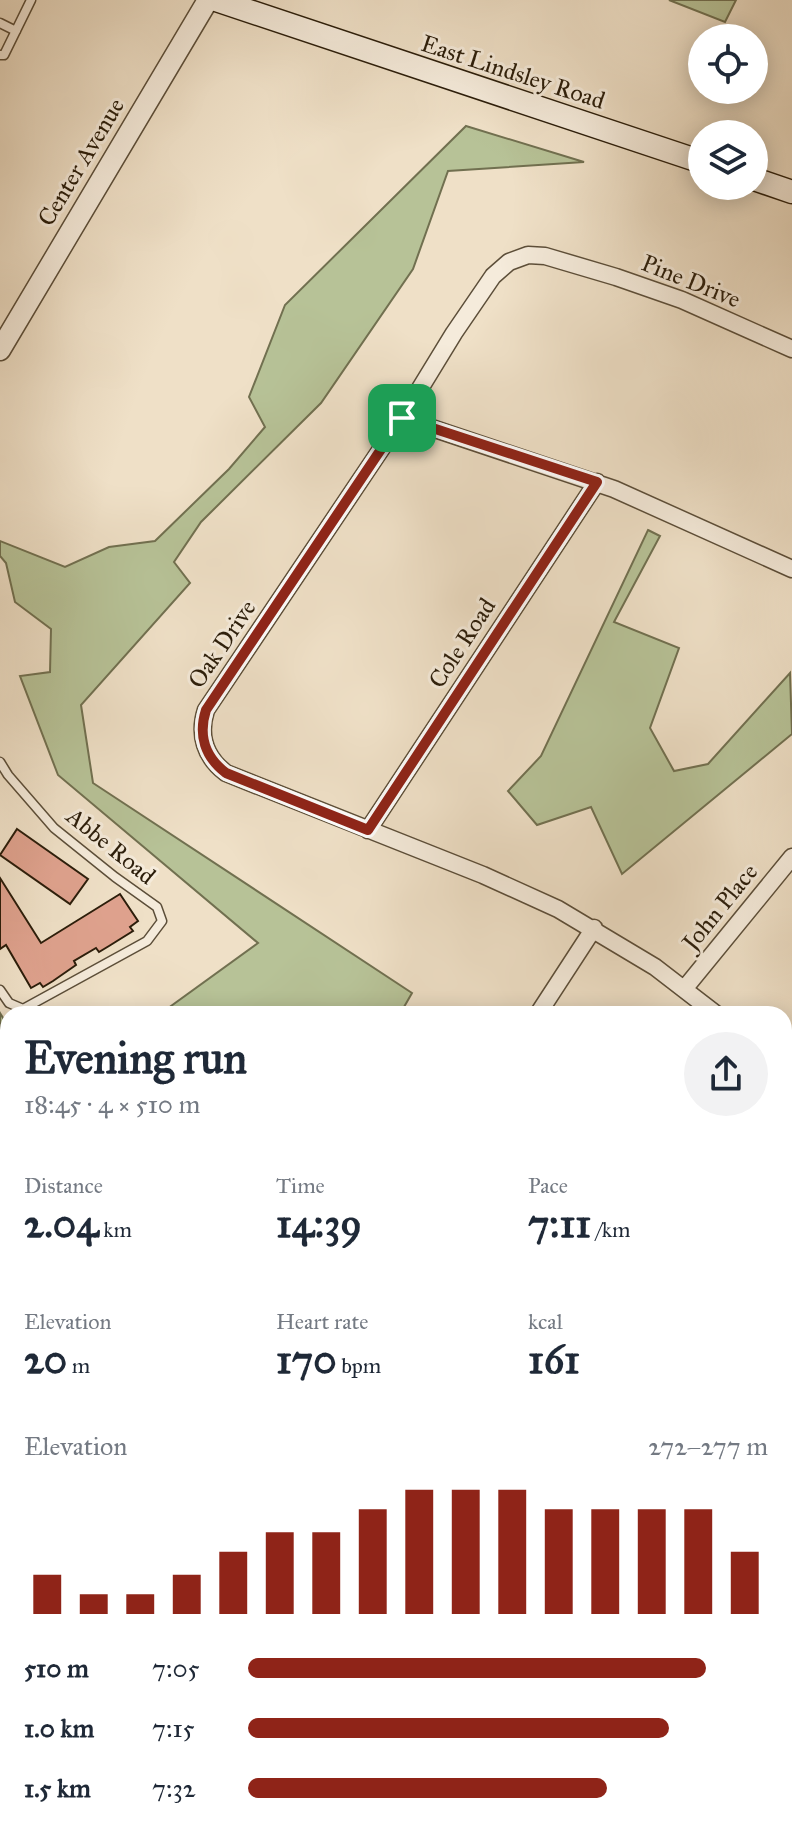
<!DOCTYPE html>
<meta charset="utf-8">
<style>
:root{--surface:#fff;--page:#f2f2f3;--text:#1f2937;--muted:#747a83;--accent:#8f2418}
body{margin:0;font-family:"IM FELL Great Primer",serif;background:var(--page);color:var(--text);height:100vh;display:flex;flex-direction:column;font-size:30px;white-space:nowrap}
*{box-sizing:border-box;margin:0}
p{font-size:26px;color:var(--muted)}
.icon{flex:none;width:44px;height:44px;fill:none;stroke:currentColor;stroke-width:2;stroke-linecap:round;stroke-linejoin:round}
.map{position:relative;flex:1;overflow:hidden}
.side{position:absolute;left:0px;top:1006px;width:792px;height:830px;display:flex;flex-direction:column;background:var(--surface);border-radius:24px 24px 0 0;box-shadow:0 4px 20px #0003}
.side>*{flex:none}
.fabs{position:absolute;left:688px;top:24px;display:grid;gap:16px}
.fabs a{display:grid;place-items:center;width:80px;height:80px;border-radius:50%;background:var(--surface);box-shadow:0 4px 20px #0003;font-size:40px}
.pin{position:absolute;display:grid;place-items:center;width:68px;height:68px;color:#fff;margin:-34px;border-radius:16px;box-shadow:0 4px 12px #0006}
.round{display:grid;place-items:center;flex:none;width:84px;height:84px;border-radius:42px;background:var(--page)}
.summary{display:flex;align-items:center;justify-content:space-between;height:136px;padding:0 24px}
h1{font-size:44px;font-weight:700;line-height:60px}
.stats{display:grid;grid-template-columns:repeat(3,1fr);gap:12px;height:136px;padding:8px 24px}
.stats div{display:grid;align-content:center}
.stats b{font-size:40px;font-weight:700}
.stats small{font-size:22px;font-weight:400}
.stats p{font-size:22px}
.chart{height:224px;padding:16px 24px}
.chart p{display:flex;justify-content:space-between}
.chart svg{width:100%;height:144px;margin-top:8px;stroke:var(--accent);stroke-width:6}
ul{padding:0 24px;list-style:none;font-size:26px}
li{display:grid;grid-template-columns:128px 96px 1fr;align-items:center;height:60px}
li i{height:20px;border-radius:10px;background:var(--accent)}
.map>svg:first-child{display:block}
.green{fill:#b7c297;stroke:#717050;stroke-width:2}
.building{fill:#dfa28e;stroke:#2b1d0a;stroke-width:2}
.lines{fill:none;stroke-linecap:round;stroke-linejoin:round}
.service-casing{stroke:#5c4e39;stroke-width:11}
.minor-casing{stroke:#5c4e39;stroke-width:19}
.tertiary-casing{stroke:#5c4e39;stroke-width:23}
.secondary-casing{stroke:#2b1d0a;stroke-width:25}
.service{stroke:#f5ebdb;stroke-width:8}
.minor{stroke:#f5ebdb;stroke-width:16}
.tertiary{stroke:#f5ebdb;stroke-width:20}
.secondary{stroke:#f5ebdb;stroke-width:22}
.rail-casing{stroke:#2b1d0a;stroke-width:8}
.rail{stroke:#f5ebdb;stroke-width:5;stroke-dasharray:15;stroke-linecap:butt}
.route-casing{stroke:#fff;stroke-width:16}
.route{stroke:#8f2418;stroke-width:10}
.labels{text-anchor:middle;stroke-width:6;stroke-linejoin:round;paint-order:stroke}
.street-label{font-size:24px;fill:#2b1d0a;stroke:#f5ebdb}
</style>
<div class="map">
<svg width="792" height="1835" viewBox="0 0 792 1835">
<rect width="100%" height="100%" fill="#efe0c7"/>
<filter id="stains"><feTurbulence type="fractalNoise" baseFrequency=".0025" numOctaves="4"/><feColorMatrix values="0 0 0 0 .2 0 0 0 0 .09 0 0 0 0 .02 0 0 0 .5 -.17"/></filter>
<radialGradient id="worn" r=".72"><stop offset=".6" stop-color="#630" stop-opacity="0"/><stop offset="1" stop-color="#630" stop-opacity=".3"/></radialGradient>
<path class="green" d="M669,0h67l-11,22z
M466,126l118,36 -136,9 -35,98 -92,134 -120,119 -27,40 16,21 -109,122 12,78 319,210 -12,21h-240l98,-71 -200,-168 -38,-99 30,-4 1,-43 -36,-27 -9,-39 -6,-7v-15l65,26 44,-20 46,-6 74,-72 36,-42 -16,-30 36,-92z
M648,530l12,6 -46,86 65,26 -29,80 24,43 34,-7 82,-91 2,61 -170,140 -31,-67 -54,18 -29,-34 33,-35z
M0,1013l8,13v42l-8,-13z"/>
<path class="building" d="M17,829l71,50 -18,25 -70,-49z
M0,878l41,65 79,-49 18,27 -8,6 3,4 -24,15 -10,6 -3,-4 -22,13 2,4 -23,16 -10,6 -3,-4 -9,5 -25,-43 -6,4z"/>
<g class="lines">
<defs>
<path id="service" d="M0,23l16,8
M0,55h4l27,-55
M0,762l8,13 46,53 61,49 42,30 5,14 -15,20 -124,68 -14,-6 -9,-13
M45,1828l8,7
M20,1835l5,-7"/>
<path id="minor" d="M402,418l212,71 178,80
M368,830l229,-348
M685,988l107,-131
M538,1014l56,-86
M716,1014l-61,-47 -97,-58 -75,-34 -257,-102c-21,-16 -28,-38 -20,-63l196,-292 52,-85 39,-57 16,-14 19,-7 17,1 71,21 66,23 110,49
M784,1070l8,7
M784,1328l8,7
M0,1387l8,14
M0,1562l8,-21
M0,1615l8,3
M0,1758l8,4
M396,1828l5,7
M208,1835l6,-7"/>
<path id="tertiary" d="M0,350l208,-350
M784,1490l8,-10
M505,1835l6,-7"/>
<path id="secondary" d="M216,0l486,162
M754,179l38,13"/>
</defs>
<use href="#service" class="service-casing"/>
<use href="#minor" class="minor-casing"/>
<use href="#tertiary" class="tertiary-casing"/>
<use href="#secondary" class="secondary-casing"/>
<use href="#service" class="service"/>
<use href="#minor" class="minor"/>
<use href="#tertiary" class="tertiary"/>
<use href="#secondary" class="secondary"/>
<defs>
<path id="rail" d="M0,1082l8,13
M463,1828l4,7"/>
</defs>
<use href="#rail" class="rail-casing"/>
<use href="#rail" class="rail"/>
</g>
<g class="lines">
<defs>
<path id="route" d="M402,418l195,64 -229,348 -142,-57c-21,-16 -28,-38 -20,-63z"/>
</defs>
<use href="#route" class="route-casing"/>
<use href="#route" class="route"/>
</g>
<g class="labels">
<g class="street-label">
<text transform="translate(513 72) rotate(18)" y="8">East Lindsley Road</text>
<text transform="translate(81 162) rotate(-59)" y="8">Center Avenue</text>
<text transform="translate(691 281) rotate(22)" y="8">Pine Drive</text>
<text transform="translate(462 643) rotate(-57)" y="8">Cole Road</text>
<text transform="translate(222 644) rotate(-56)" y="8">Oak Drive</text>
<text transform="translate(111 846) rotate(39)" y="8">Abbe Road</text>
<text transform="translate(720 907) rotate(-51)" y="8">John Place</text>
</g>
</g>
<rect width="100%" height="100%" filter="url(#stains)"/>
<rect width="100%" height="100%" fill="url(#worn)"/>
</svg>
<div class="fabs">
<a><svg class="icon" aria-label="locate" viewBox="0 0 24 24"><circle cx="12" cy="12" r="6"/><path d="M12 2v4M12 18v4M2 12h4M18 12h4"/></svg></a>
<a><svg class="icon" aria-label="layers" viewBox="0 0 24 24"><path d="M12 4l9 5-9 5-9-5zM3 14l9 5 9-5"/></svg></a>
</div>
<div class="pin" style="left:402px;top:418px;background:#1e9e55"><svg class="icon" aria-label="arrive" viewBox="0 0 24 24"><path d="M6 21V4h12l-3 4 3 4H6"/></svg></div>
<section class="side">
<div class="summary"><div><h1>Evening run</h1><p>18:45 · 4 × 510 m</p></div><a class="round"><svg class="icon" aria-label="share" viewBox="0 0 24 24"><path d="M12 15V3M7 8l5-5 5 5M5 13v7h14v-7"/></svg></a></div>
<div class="stats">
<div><p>Distance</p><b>2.04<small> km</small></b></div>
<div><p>Time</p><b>14:39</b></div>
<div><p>Pace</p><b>7:11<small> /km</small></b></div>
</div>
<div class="stats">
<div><p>Elevation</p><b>20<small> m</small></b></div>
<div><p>Heart rate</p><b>170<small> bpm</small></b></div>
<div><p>kcal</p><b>161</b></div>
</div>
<div class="chart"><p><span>Elevation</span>272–277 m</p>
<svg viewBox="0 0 160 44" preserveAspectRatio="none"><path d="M5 44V32M15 44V38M25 44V38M35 44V32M45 44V25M55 44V19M65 44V19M75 44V12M85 44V6M95 44V6M105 44V6M115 44V12M125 44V12M135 44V12M145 44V12M155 44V25"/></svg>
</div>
<ul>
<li><b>510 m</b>7:05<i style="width:88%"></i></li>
<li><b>1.0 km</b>7:15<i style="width:81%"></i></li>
<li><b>1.5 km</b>7:32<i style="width:69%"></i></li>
</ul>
</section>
</div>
